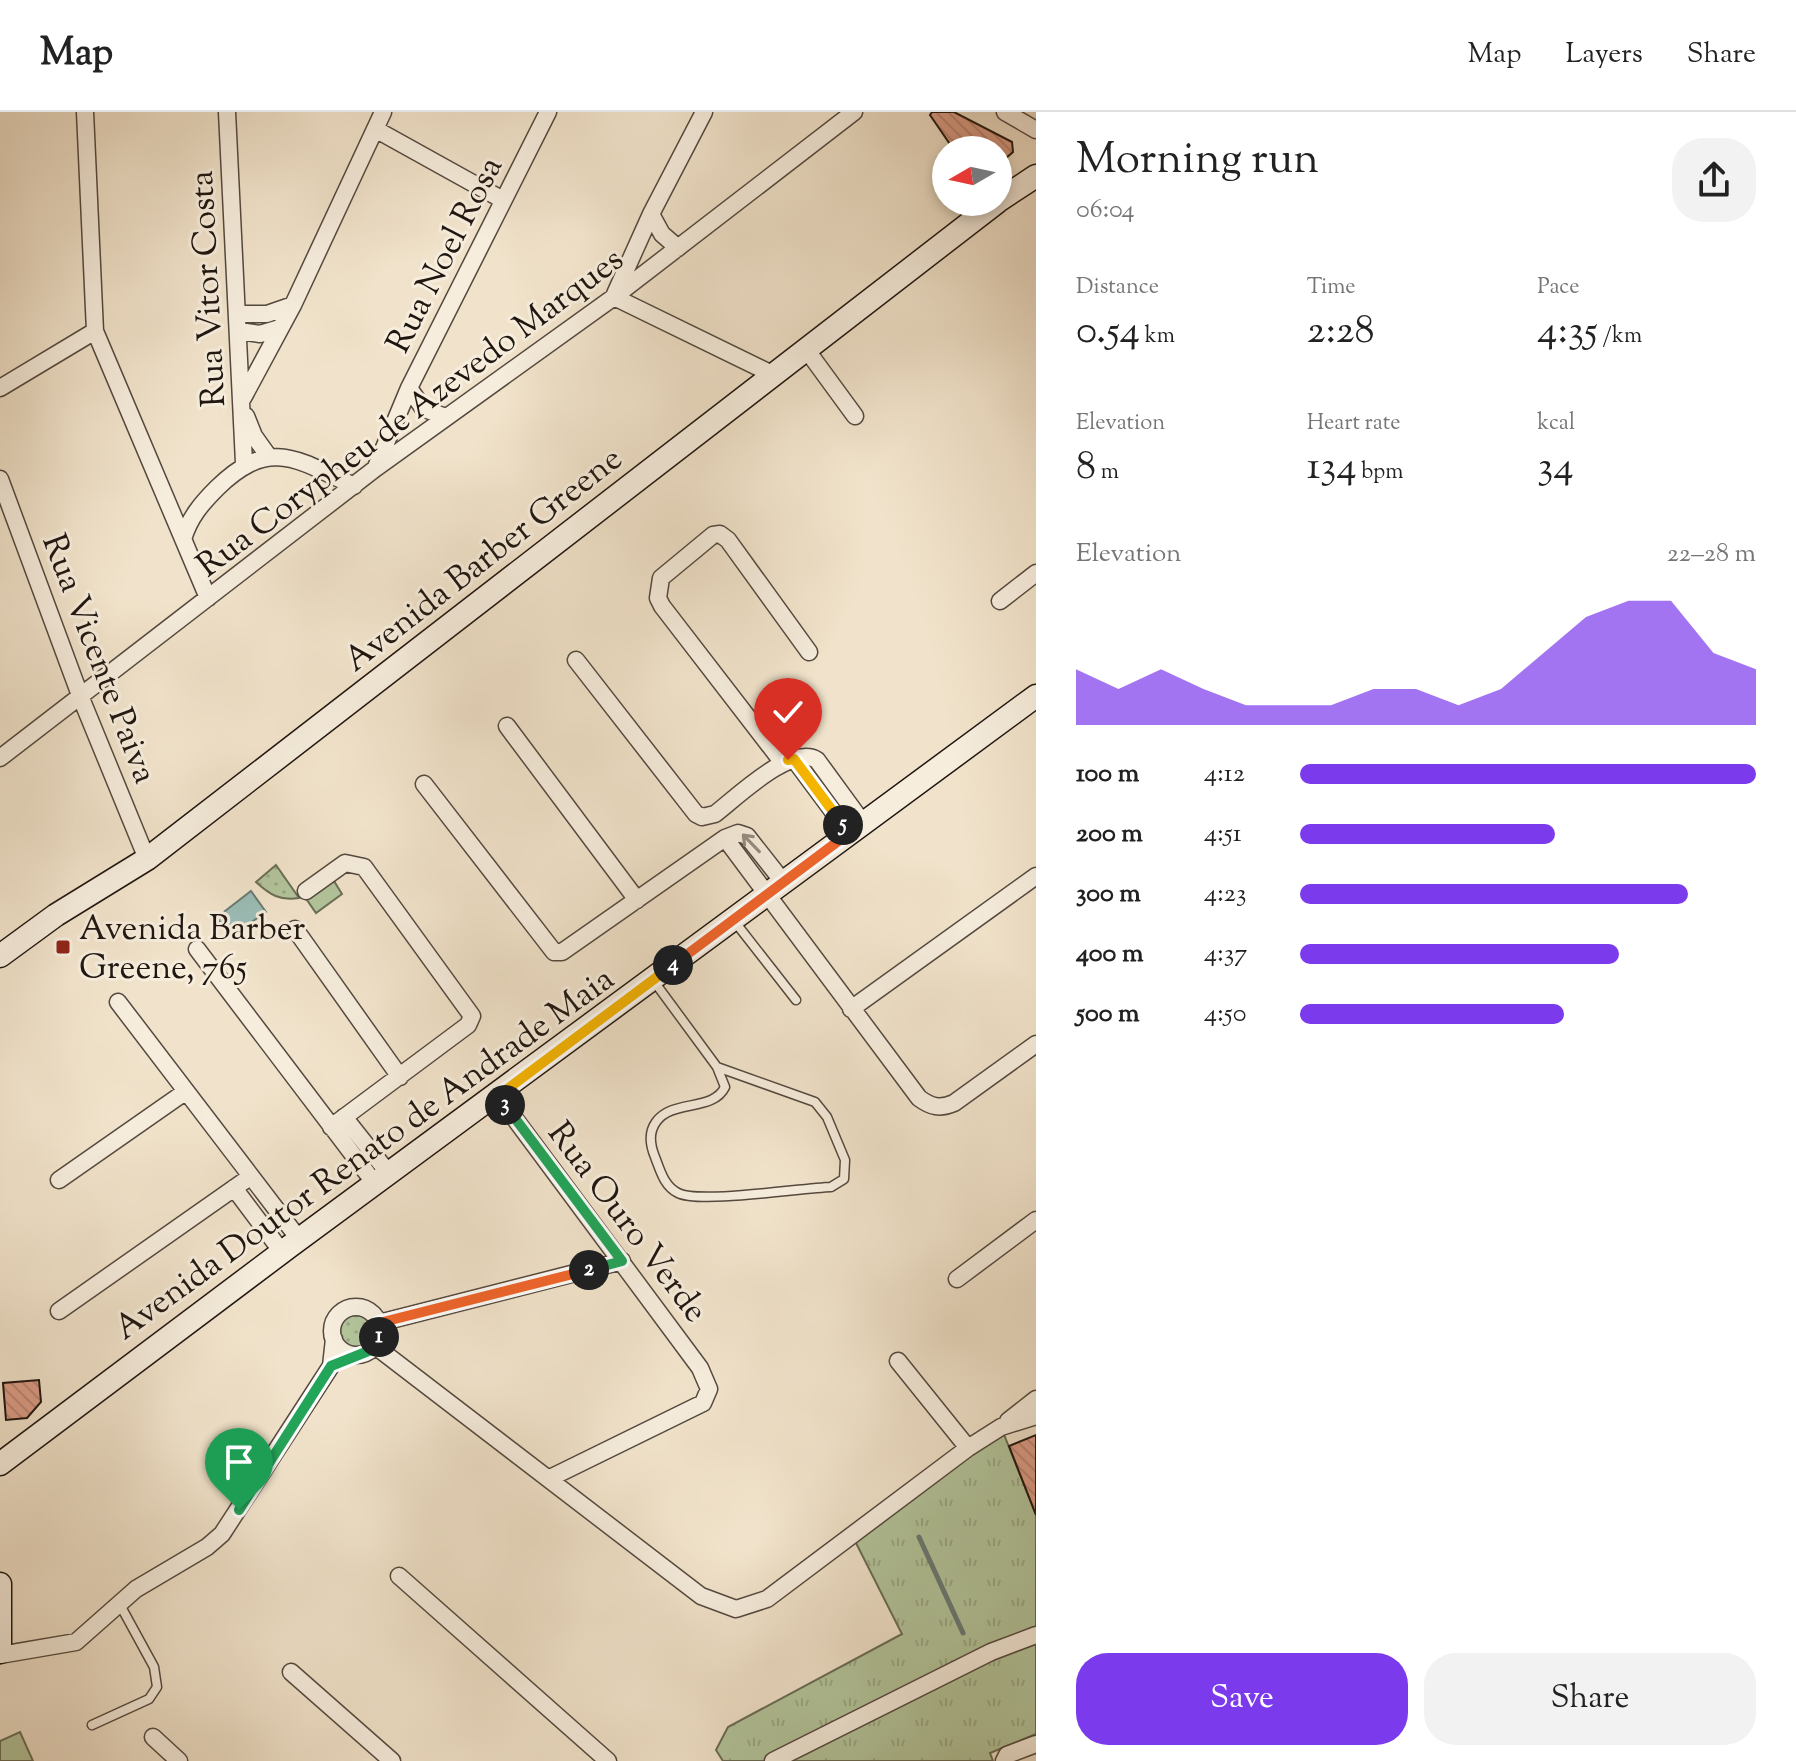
<!DOCTYPE html>
<meta charset="utf-8">
<style>
:root{--surface:#fff;--page:#f2f2f2;--text:#222;--muted:#767676;--line:#e0e0e0;--accent:#7c3aed}
body{margin:0;font-family:"Sorts Mill Goudy",serif;background:var(--page);color:var(--text);height:100vh;display:flex;flex-direction:column;font-size:30px;white-space:nowrap}
*{box-sizing:border-box;margin:0}
p{font-size:26px;color:var(--muted)}
.icon{flex:none;width:44px;height:44px;fill:none;stroke:currentColor;stroke-width:2;stroke-linecap:round;stroke-linejoin:round}
.map{position:relative;flex:1;overflow:hidden}
.panel{display:flex;flex-direction:column;background:var(--surface);width:760px}
.panel>*{flex:none}
.needle{width:52px;rotate:261deg}
.fabs{position:absolute;left:932px;top:24px;display:grid;gap:16px}
.fabs a{display:grid;place-items:center;width:80px;height:80px;border-radius:50%;background:var(--surface);box-shadow:0 4px 12px #0003;font-size:40px}
.pin{position:absolute;display:grid;place-items:center;width:68px;height:68px;color:#fff;margin:-82px -34px;border-radius:50% 50% 50% 0;rotate:-45deg;box-shadow:0 0 8px #0007}
.pin .icon{rotate:45deg}
.km{position:absolute;width:40px;height:40px;margin:-20px;border-radius:50%;background:#222;color:#fff;font-size:22px;line-height:40px;text-align:center}
.round{display:grid;place-items:center;flex:none;width:84px;height:84px;border-radius:32px;background:var(--page)}
.summary{display:flex;align-items:center;justify-content:space-between;height:136px;padding:0 40px}
h1{font-size:44px;font-weight:600;line-height:60px}
.stats{display:grid;grid-template-columns:repeat(3,1fr);gap:12px;height:136px;padding:8px 40px}
.stats div{display:grid;align-content:center}
.stats b{font-size:40px;font-weight:600}
.stats small{font-size:22px;font-weight:400}
.stats p{font-size:22px}
.chart{height:224px;padding:16px 40px}
.chart p{display:flex;justify-content:space-between}
.chart svg{width:100%;height:144px;margin-top:8px;fill:var(--accent);opacity:.7}
.button{display:flex;gap:16px;margin-top:auto;padding:16px 40px}
.button a{flex:1;height:92px;border-radius:32px;background:var(--accent);color:#fff;font-size:32px;font-weight:600;line-height:92px;text-align:center}
.button a+a{background:var(--page);color:var(--text)}
ul{padding:0 40px;list-style:none;font-size:26px}
li{display:grid;grid-template-columns:128px 96px 1fr;align-items:center;height:60px}
li i{height:20px;border-radius:10px;background:var(--accent)}
header{display:flex;align-items:center;gap:48px;box-sizing:border-box;height:112px;padding:0 40px;background:var(--surface);border-bottom:2px solid var(--line)}
header strong{font-size:38px}
nav{display:flex;gap:44px;margin-inline-start:auto;font-size:28px}
main{display:flex;flex:1;min-height:0}
.map>svg:first-child{display:block}
.grass{fill:url(#grass-tufts);stroke:#6a6e56;stroke-width:2}
.park{fill:url(#park-dots);stroke:#6a6e56;stroke-width:2}
.garden{fill:#b3c59c;stroke:#6a6e56;stroke-width:2}
.water{fill:#9bbeb8;stroke:#6a7b75;stroke-width:2}
.lines{fill:none;stroke-linecap:round;stroke-linejoin:round}
.stream{stroke:#6a7b75;stroke-width:5}
.building{fill:url(#building-back-hatch);stroke:#201610;stroke-width:2}
.lane-casing{stroke:#54493f;stroke-width:11}
.street-casing{stroke:#54493f;stroke-width:19}
.secondary-casing{stroke:#201610;stroke-width:25}
.lane{stroke:#f6eddd;stroke-width:8}
.street{stroke:#f6eddd;stroke-width:16}
.secondary{stroke:#f6eddd;stroke-width:22}
.oneway{stroke:#968c81}
.split-1-casing{stroke:#fff;stroke-width:16}
.split-2-casing{stroke:#fff;stroke-width:16}
.split-3-casing{stroke:#fff;stroke-width:16}
.split-4-casing{stroke:#fff;stroke-width:16}
.split-5-casing{stroke:#fff;stroke-width:16}
.split-6-casing{stroke:#fff;stroke-width:16}
.split-1{stroke:#22a559;stroke-width:10}
.split-2{stroke:#f0652b;stroke-width:10}
.split-3{stroke:#22a559;stroke-width:10}
.split-4{stroke:#f5b400;stroke-width:10}
.split-5{stroke:#f0652b;stroke-width:10}
.split-6{stroke:#f5b400;stroke-width:10}
.poi-dot{fill:#8f2418;stroke:#f6eddd;stroke-width:3}
.labels{text-anchor:middle;stroke-width:6;stroke-linejoin:round;paint-order:stroke}
.street-label{font-size:34px;fill:#201610;stroke:#f6eddd}
.poi-label{font-size:34px;fill:#201610;stroke:#f6eddd;text-anchor:start}
</style>
<header>
<strong>Map</strong>
<nav><a>Map</a><a>Layers</a><a>Share</a></nav>
</header>
<main>
<div class="map">
<svg width="1036" height="1649" viewBox="0 0 1036 1649">
<defs>
<pattern id="grass-tufts" width="24" height="20" patternUnits="userSpaceOnUse" patternTransform="scale(2)"><rect width="24" height="20" fill="#b3c59c"/><path d="M3 7l-1-3M5 7V3M7 7l1-3M15 17l-1-3M17 17v-4M19 17l1-3" fill="none" stroke="#9aa885"/></pattern>
<pattern id="park-dots" width="8" height="8" patternUnits="userSpaceOnUse" patternTransform="scale(2)"><rect width="8" height="8" fill="#b3c59c"/><path d="M2 2h.1M6 6h.1" fill="none" stroke="#9aa885" stroke-width="1.8" stroke-linecap="round"/></pattern>
<pattern id="building-back-hatch" width="6" height="6" patternUnits="userSpaceOnUse" patternTransform="scale(2)"><rect width="6" height="6" fill="#dc9d87"/><path d="M-1 5l2 2M0 0l6 6M5-1l2 2" fill="none" stroke="#bc8674"/></pattern>
</defs>
<rect width="100%" height="100%" fill="#f1e3cb"/>
<filter id="stains"><feTurbulence type="fractalNoise" baseFrequency=".0025" numOctaves="4"/><feColorMatrix values="0 0 0 0 .2 0 0 0 0 .09 0 0 0 0 .02 0 0 0 .5 -.17"/></filter>
<radialGradient id="worn" r=".72"><stop offset=".6" stop-color="#630" stop-opacity="0"/><stop offset="1" stop-color="#630" stop-opacity=".3"/></radialGradient>
<path class="grass" d="M1001,1315l35,88v219l-46,19 3,8h-270l-7,-11 12,-23 174,-93 -50,-99z"/>
<path class="park" d="M276,753l23,33c-19,3 -29,-3 -43,-16z
M335 1219a21 21 0 1 1 42 0a21 21 0 1 1-42 0Z"/>
<path class="garden" d="M334,769l8,13 -26,19 -9,-13z
M20,1620l13,29h-33v-20z"/>
<path class="water" d="M251,779l15,21 -33,23 -17,-17z"/>
<g class="lines">
<path class="stream" d="M919,1425l44,96"/>
</g>
<path class="building" d="M932,0h22l58,30 1,10 -15,13v-15h-44l-24,-35z
M39,1268l2,22 -14,16 -21,2 -3,-37z
M1036,1323v80l-27,-69z"/>
<g class="lines">
<defs>
<path id="lane" d="M735,810l61,78
M653,868l64,87 8,20c-12,25 -53,12 -69,35 -8,11 -6,23 -1,35 5,13 9,29 23,36 21,11 123,-5 153,-6l13,-8 1,-19 -18,-43 -12,-15 -98,-35
M92,1613l57,-26 8,-12 -3,-20 -35,-64"/>
<path id="street" d="M85,0l10,219 113,267
M227,0l17,351
M1005,0l31,18
M375,17l128,71
M651,102l11,20 16,14
M615,182l36,-80 53,-102
M614,185l158,77
M238,202h29l26,-9
M239,219l21,3 20,-6
M806,237l49,67
M0,276l95,-57
M409,276l14,20 22,9
M243,286l50,-93 90,-193
M246,304l8,20 15,21
M376,355l33,-79 139,-276
M0,367l81,219 66,161
M183,427c7,-22 18,-35 34,-51 52,-51 80,-29 137,-2
M1000,489l36,-28
M576,548l120,154 6,3 13,-3c21,-16 76,-70 102,-54l46,63
M507,614l130,174
M0,646l376,-290 238,-171 240,-185
M794,647l55,74
M783,651l-121,-157 -4,-8 3,-20 52,-43 7,-1 8,6 81,112
M424,672l130,168h8l163,-114 13,-5 9,3 37,47
M725,726l194,260c12,9 21,11 35,5l82,-59
M306,779l39,-28 19,4 108,149 -4,9 -137,102
M295,817l105,148
M197,837l179,236
M118,890l181,237
M851,897l185,-133
M498,984l202,272 9,21 -6,14 -153,75
M344,1005l46,58
M59,1068l126,-88
M234,1076l48,64
M957,1167l79,-59
M332 1219a24 24 0 1 1 48 0a24 24 0 1 1-48 0Z
M59,1199l191,-134
M379,1211l243,-62
M375,1234l326,250 35,13 31,-10 201,-151 33,-21 35,-11
M898,1249l70,87
M1008,1309l28,-22
M399,1464l209,185
M0,1543l76,-13 60,-53 71,-42 15,-13 109,-168 3,-27
M291,1560l101,89
M153,1625l26,24
M773,1649l218,-109 45,-17
M1004,1649l3,-6 29,-11"/>
<path id="secondary" d="M998,89l38,-25
M0,844l56,-41 91,-56 850,-657
M0,1352l290,-218 746,-550
M0,1472v68"/>
</defs>
<use href="#lane" class="lane-casing"/>
<use href="#street" class="street-casing"/>
<use href="#secondary" class="secondary-casing"/>
<use href="#lane" class="lane"/>
<use href="#street" class="street"/>
<use href="#secondary" class="secondary"/>
</g>
<defs><path id="oneway-shaft" d="M-6 0H5M1.5-3L5.5 0L1.5 3" fill="none" stroke-width="1.6" stroke-linecap="round" stroke-linejoin="round" transform="scale(2)"/></defs>
<use class="oneway" href="#oneway-shaft" transform="translate(751 731) rotate(-134)"/>
<g class="lines">
<defs>
<path id="split-1" d="M239,1398l92,-144 40,-16 8,-13"/>
<path id="split-2" d="M379,1225v-14l210,-53"/>
<path id="split-3" d="M505,993l117,156 -33,9"/>
<path id="split-4" d="M505,993l-7,-9 175,-131"/>
<path id="split-5" d="M673,853l176,-132 -6,-8"/>
<path id="split-6" d="M788,648l6,-1 49,66"/>
</defs>
<use href="#split-1" class="split-1-casing"/>
<use href="#split-2" class="split-2-casing"/>
<use href="#split-3" class="split-3-casing"/>
<use href="#split-4" class="split-4-casing"/>
<use href="#split-5" class="split-5-casing"/>
<use href="#split-6" class="split-6-casing"/>
<use href="#split-1" class="split-1"/>
<use href="#split-2" class="split-2"/>
<use href="#split-3" class="split-3"/>
<use href="#split-4" class="split-4"/>
<use href="#split-5" class="split-5"/>
<use href="#split-6" class="split-6"/>
</g>
<rect class="poi-dot" x="55" y="827" width="16" height="16" rx="4"/>
<g class="labels">
<g class="street-label">
<text transform="translate(443 142) rotate(-63)" y="12">Rua Noel Rosa</text>
<text transform="translate(206 177) rotate(-93)" y="12">Rua Vitor Costa</text>
<text transform="translate(409 299) rotate(-37)" y="12">Rua Corypheu de Azevedo Marques</text>
<text transform="translate(482 446) rotate(-38)" y="12">Avenida Barber Greene</text>
<text transform="translate(101 546) rotate(69)" y="12">Rua Vicente Paiva</text>
<text transform="translate(363 1040) rotate(-36)" y="12">Avenida Doutor Renato de Andrade Maia</text>
<text transform="translate(629 1109) rotate(53)" y="12">Rua Ouro Verde</text>
</g>
<g class="poi-label">
<text x="79" y="827">Avenida Barber<tspan x="79" dy="39">Greene, 765</tspan></text>
</g>
</g>
<rect width="100%" height="100%" filter="url(#stains)"/>
<rect width="100%" height="100%" fill="url(#worn)"/>
</svg>
<div class="fabs">
<a><svg class="needle" viewBox="-14 -14 28 28"><path d="M0-13l5 13h-10z" fill="#e53935"/><path d="M0 13l5-13h-10z" fill="#767676"/></svg></a>
</div>
<div class="pin" style="left:239px;top:1398px;background:#1e9e55"><svg class="icon" aria-label="arrive" viewBox="0 0 24 24"><path d="M6 21V4h12l-3 4 3 4H6"/></svg></div>
<div class="pin" style="left:788px;top:648px;background:#d93025"><svg class="icon" aria-label="check" viewBox="0 0 24 24"><path d="M5 12l5 5 9-10"/></svg></div>
<b class="km" style="left:379px;top:1225px">1</b>
<b class="km" style="left:589px;top:1158px">2</b>
<b class="km" style="left:505px;top:993px">3</b>
<b class="km" style="left:673px;top:853px">4</b>
<b class="km" style="left:843px;top:713px">5</b>
</div>
<section class="panel">
<div class="summary"><div><h1>Morning run</h1><p>06:04</p></div><a class="round"><svg class="icon" aria-label="share" viewBox="0 0 24 24"><path d="M12 15V3M7 8l5-5 5 5M5 13v7h14v-7"/></svg></a></div>
<div class="stats">
<div><p>Distance</p><b>0.54<small> km</small></b></div>
<div><p>Time</p><b>2:28</b></div>
<div><p>Pace</p><b>4:35<small> /km</small></b></div>
</div>
<div class="stats">
<div><p>Elevation</p><b>8<small> m</small></b></div>
<div><p>Heart rate</p><b>134<small> bpm</small></b></div>
<div><p>kcal</p><b>34</b></div>
</div>
<div class="chart"><p><span>Elevation</span>22–28 m</p>
<svg viewBox="0 0 160 44" preserveAspectRatio="none"><path d="M0 44V27L10 33L20 27L30 33L40 38L50 38L60 38L70 33L80 33L90 38L100 33L110 22L120 11L130 6L140 6L150 22L160 27V44z"/></svg>
</div>
<ul>
<li><b>100 m</b>4:12<i style="width:100%"></i></li>
<li><b>200 m</b>4:51<i style="width:56%"></i></li>
<li><b>300 m</b>4:23<i style="width:85%"></i></li>
<li><b>400 m</b>4:37<i style="width:70%"></i></li>
<li><b>500 m</b>4:50<i style="width:58%"></i></li>
</ul>
<div class="button"><a>Save</a><a>Share</a></div>
</section>
</main>
